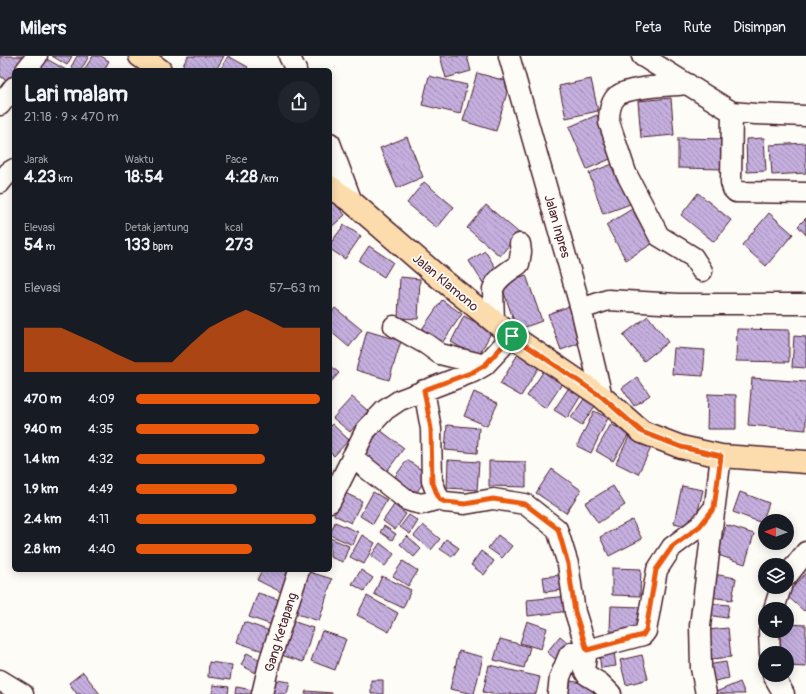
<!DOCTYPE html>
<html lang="id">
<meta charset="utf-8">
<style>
:root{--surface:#171b24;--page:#20242c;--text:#f1f3f6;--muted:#9ea1a6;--line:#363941;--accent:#ea580c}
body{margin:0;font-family:Pangolin,sans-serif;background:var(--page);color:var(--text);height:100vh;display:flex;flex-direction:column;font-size:15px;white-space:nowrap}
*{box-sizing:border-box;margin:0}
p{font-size:13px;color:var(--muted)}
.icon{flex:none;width:22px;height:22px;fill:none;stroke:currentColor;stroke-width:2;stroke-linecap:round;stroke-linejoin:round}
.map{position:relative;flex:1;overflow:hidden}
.panel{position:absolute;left:12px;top:12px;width:320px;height:504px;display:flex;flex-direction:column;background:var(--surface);border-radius:6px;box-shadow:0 2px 10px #0003}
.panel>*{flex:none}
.needle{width:26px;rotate:271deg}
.fabs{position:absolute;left:758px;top:458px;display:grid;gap:8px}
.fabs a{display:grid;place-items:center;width:36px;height:36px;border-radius:50%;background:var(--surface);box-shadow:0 2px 10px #0003;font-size:20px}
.pin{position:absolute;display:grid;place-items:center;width:34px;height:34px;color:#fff;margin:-17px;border:2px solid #fff;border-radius:50%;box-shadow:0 1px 4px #0007}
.round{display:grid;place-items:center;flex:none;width:42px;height:42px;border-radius:21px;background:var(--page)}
.overview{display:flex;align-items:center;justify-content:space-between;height:68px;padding:0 12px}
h1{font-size:22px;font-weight:700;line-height:30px}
.stats{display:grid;grid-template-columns:repeat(3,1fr);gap:6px;height:68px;padding:4px 12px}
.stats div{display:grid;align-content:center}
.stats b{font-size:17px;font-weight:700}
.stats small{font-size:11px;font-weight:400}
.stats p{font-size:11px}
.chart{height:112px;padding:8px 12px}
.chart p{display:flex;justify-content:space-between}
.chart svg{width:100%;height:72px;margin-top:4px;fill:var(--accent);opacity:.7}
ul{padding:0 12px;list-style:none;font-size:13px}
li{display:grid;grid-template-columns:64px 48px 1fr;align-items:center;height:30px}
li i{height:10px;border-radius:5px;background:var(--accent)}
header{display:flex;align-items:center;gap:24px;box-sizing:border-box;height:56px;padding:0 20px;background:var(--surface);border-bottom:1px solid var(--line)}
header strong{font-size:19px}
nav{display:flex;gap:22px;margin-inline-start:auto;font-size:14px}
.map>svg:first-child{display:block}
.building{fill:url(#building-back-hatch);stroke:#4a1f2b}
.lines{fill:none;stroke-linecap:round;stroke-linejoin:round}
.minor-casing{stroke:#4a1f2b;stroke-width:23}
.major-casing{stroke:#4a1f2b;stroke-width:25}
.minor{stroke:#fdfcf7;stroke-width:20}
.major{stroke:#fcdcac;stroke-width:22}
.route-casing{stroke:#fff;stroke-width:8}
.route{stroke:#ea580c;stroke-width:5}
.labels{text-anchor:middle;stroke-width:3.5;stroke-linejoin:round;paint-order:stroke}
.street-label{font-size:13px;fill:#4a1f2b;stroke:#fdfcf7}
</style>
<header>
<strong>Milers</strong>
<nav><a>Peta</a><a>Rute</a><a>Disimpan</a></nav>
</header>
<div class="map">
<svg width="806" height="638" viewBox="0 0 806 638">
<defs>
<pattern id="building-back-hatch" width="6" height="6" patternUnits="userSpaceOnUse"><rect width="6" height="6" fill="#c4afde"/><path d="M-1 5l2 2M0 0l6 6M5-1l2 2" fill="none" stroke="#a18eb4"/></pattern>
</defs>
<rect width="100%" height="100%" fill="#fdfcf7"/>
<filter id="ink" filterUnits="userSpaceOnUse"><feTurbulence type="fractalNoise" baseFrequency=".025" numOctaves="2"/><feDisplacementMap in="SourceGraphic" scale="8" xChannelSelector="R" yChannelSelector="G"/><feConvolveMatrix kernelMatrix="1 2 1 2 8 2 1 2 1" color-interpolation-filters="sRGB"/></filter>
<g filter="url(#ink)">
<path class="building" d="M0,0h25l-9,14h-2v3l-6,9 -8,-6z
M52,0h20l-5,9z
M77,0h12l-8,14h-5l-5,-3z
M93,0h8l8,5 -5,9h-20z
M188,0h36l-8,14h-29l-5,-3z
M228,0l20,11 -2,3h-26z
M440,0h27l4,15 -25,7z
M45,2l21,12h-27z
M477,17l33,9 -14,49 -33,-10z
M429,20l38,9 -7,29 -38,-9z
M591,23l7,32 -32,7 -7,-32z
M671,42l3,37 -33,3 -3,-37z
M597,59l18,42 -28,12 -18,-42z
M407,81l16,40 -26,11 -17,-40z
M678,82l48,1 -1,30 -47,-1z
M764,82l2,33 -19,1 -1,-33z
M806,87v30l-34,2 -2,-30z
M618,106l15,41 -30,11 -14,-41z
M424,126l30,25 -17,21 -30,-25z
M698,137l33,27 -17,22 -33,-27z
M330,141l15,18 -15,13z
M486,149l33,28 -19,23 -33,-28z
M632,153l20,35 -26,16 -20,-35z
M769,157l24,21 -27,32 -24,-21z
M806,162v17l-8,-9z
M344,169l17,11 -16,23 -15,-10v-5z
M369,190l24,16 -9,15 -25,-16z
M485,195l14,22 -16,10 -14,-22z
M526,219l16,46 -25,9 -16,-46z
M400,221l20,2 -2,40 -20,-1z
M442,244l20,14 -20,29 -20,-14z
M570,250l13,36 -22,8 -13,-36z
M335,252l27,22 -13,17 -19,-16v-16z
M464,260l28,15 -14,26 -27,-15z
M648,260l20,26 -24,19 -21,-26z
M737,273l52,1v32l-53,-1z
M367,275l34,10 -12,39 -33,-10z
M794,280l12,1v31l-14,-1z
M674,292l31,2 -2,26 -31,-2z
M518,298l21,13 -18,29 -21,-12z
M330,309l9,8 -9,10z
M545,313l19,12 -18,27 -19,-12z
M637,321l13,18 -16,11 -12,-18z
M752,322l54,4v48l-58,-5z
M570,330l12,8 -15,24 -13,-8z
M474,336l24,11 -11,23 -23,-10z
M708,338l28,1v34h-29z
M352,341l16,14 -18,21 -17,-14z
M584,343l11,7 -13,19 -11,-7z
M594,355l14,7 -17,35 -14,-7z
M332,368l17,16 -15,16 -4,-4v-26z
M611,368l18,10 -16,27 -17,-10z
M447,369l32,3 -2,25 -32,-3z
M380,374l24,18 -17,23 -24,-18z
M630,379l22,11 -14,28 -22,-11z
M407,404l22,15 -13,18 -22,-15z
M448,404l31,2 -2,28 -30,-2z
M489,405l37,1v25l-37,-1z
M552,413l29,21 -15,23 -30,-20z
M613,430l12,19 -27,18 -13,-20z
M682,430l21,4 -9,38 -20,-5z
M373,436l14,8 -14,24 -13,-8z
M740,436l29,11 -7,20 -29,-11z
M345,437l17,8 -11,22 -17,-8z
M394,449l12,9 -11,16 -12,-9z
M409,459l9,6 -8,13 -10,-7z
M632,464l10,19 -33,17 -9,-19z
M335,466l23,10 -5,13 -23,-10z
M423,469l17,14 -9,11 -17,-14z
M726,469l28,9 -9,30 -27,-9z
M384,470l12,8 -4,6 -12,-8z
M362,479l13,8 -11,21 -14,-7z
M498,479l14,11 -10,12 -14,-10z
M407,480l14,13 -7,8 -14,-13z
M330,482l19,8 -6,16 -13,-5z
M446,483l13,9 -7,9 -12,-8z
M380,487l14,11 -9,12 -14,-10z
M481,495l13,10 -10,14 -13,-10z
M403,505l15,10 -10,15 -15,-10z
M612,512l29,1 -1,27 -28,-1z
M262,514h25l5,3 -9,20 -26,-13z
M303,514l29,9 -13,42 -28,-9z
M361,514l12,8 -9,13 -12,-7z
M806,517v36l-2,2 -18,-16z
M568,518l2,15 -25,3 -2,-15z
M713,518l23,4 -4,22 -22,-3z
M382,520l29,14 -8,18 -29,-14z
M258,537l22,7 -8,25 -23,-8z
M367,540l31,17 -9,19 -32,-17z
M569,540l1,15 -42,5 -1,-16z
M708,547l21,2 -2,13 -20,-3z
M611,550l31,1v25l-32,-1z
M289,564l24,8 -10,34 -25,-8z
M527,565l20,7 -6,21 -21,-6z
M244,566l26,9 -7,20 -26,-9z
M787,568l19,1v42l-19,-1v-13h-13l1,-22h12z
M728,572l3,29 -20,2 -3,-29z
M322,575l24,8 -11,31 -24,-9z
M560,580l13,11 -13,16 -13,-11z
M500,583l30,8 -6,21 -30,-8z
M459,595l24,6 -9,37 -24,-5z
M614,596l2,14 -15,2 -2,-14z
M247,597l15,8 -6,12 -15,-8z
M642,599l6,24 -22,6 -6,-25z
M209,606l23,3 -2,15 -22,-3z
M726,606l3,16 -19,4 -3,-17z
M489,609l51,12 -4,17h-44l-9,-2z
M83,616l17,22h-23l-8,-11z
M276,624l14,2 -3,12h-14z
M371,624h12v14h-12z
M571,625l28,5 -2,8h-29z
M740,626l5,12h-34z
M213,629l16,2 -1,7h-16z
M236,631l17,3 -1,4h-17z
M306,635l26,2v1h-27z"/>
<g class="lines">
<defs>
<path id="minor" d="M289,0l7,14
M509,0l72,253 21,88
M642,0l90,56 23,2 51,2
M26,14l11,-14
M688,28c-16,2 -59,2 -71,12 -7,6 -8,17 -8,26l17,51 33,63 34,21 9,14
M0,49l14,-18
M732,56l-1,70 2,7 3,3 70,1
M330,87l22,59
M0,127l9,-11 5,-3
M581,253l27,-9 70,4h128
M494,266l-1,-33c4,-12 17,-18 26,-25l2,-12 -1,-8
M394,270l32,18 14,10 45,11
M424,334l7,39 1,52 7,18
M352,401l55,43 6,2 9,2 17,-5 6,3 20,2 28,-5 32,5 32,25 11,35 7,48 12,38 -3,20 3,5 13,8 11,11
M330,446l36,-72 19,-20 15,-10 73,-28 12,-7 27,-29
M787,520l19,-24
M774,553l7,-22
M769,575l1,22
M773,619l11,19
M0,624l23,14
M262,638l8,-34 29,-90
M558,638l2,-17 9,-22 4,-3 14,-2 56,-15 3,-4 11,-61 15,-23 28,-21 14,-18
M706,638l-5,-26 -1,-42 21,-170"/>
<path id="major" d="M140,0l20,14
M330,131l22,15 83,72 77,62 90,61 40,35 39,15 40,9 85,6"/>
</defs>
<use href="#minor" class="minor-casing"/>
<use href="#major" class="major-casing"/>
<use href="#minor" class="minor"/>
<use href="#major" class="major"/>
</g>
</g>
<g class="lines" filter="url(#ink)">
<defs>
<path id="route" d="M512,280l90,61 40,35 39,15 40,9 -7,52 -14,18 -28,21 -16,23 -10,60 -3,5 -56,15 -12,-38 -7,-48 -10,-35 -33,-25 -32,-5 -28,5 -20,-2 -6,-3 -7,-18 -1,-52 -7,-39 49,-18 12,-7z"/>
</defs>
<use href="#route" class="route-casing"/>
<use href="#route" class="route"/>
</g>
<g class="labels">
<g class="street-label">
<text transform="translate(558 170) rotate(74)" y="5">Jalan Inpres</text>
<text transform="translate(446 226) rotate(40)" y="5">Jalan Klamono</text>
<text transform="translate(280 576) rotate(-73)" y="5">Gang Ketapang</text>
</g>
</g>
</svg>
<div class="fabs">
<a><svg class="needle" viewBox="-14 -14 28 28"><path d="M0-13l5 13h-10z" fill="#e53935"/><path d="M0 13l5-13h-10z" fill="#9ea1a6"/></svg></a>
<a><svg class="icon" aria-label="layers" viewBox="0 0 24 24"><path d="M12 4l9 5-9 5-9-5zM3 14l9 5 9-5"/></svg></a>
<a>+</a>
<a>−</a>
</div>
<div class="pin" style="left:512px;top:280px;background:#1e9e55"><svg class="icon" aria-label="arrive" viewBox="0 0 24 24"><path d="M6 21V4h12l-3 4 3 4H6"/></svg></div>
<section class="panel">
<div class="overview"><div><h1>Lari malam</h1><p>21:18 · 9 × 470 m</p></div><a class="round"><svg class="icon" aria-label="share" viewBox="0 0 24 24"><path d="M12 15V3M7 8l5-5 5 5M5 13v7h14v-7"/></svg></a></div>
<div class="stats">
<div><p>Jarak</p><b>4.23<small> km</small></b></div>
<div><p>Waktu</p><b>18:54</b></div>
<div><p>Pace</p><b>4:28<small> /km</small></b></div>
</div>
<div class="stats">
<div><p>Elevasi</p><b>54<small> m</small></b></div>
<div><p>Detak jantung</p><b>133<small> bpm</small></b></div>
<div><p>kcal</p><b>273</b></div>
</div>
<div class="chart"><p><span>Elevasi</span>57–63 m</p>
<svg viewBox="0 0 160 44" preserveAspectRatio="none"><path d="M0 44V17L10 17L20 17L30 22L40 27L50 33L60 38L70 38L80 38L90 27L100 17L110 11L120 6L130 11L140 17L150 17L160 17V44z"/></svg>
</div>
<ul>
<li><b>470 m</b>4:09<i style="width:100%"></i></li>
<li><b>940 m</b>4:35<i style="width:67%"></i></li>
<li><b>1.4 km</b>4:32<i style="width:70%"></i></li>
<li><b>1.9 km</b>4:49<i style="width:55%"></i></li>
<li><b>2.4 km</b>4:11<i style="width:98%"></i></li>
<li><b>2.8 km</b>4:40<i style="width:63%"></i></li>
</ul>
</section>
</div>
